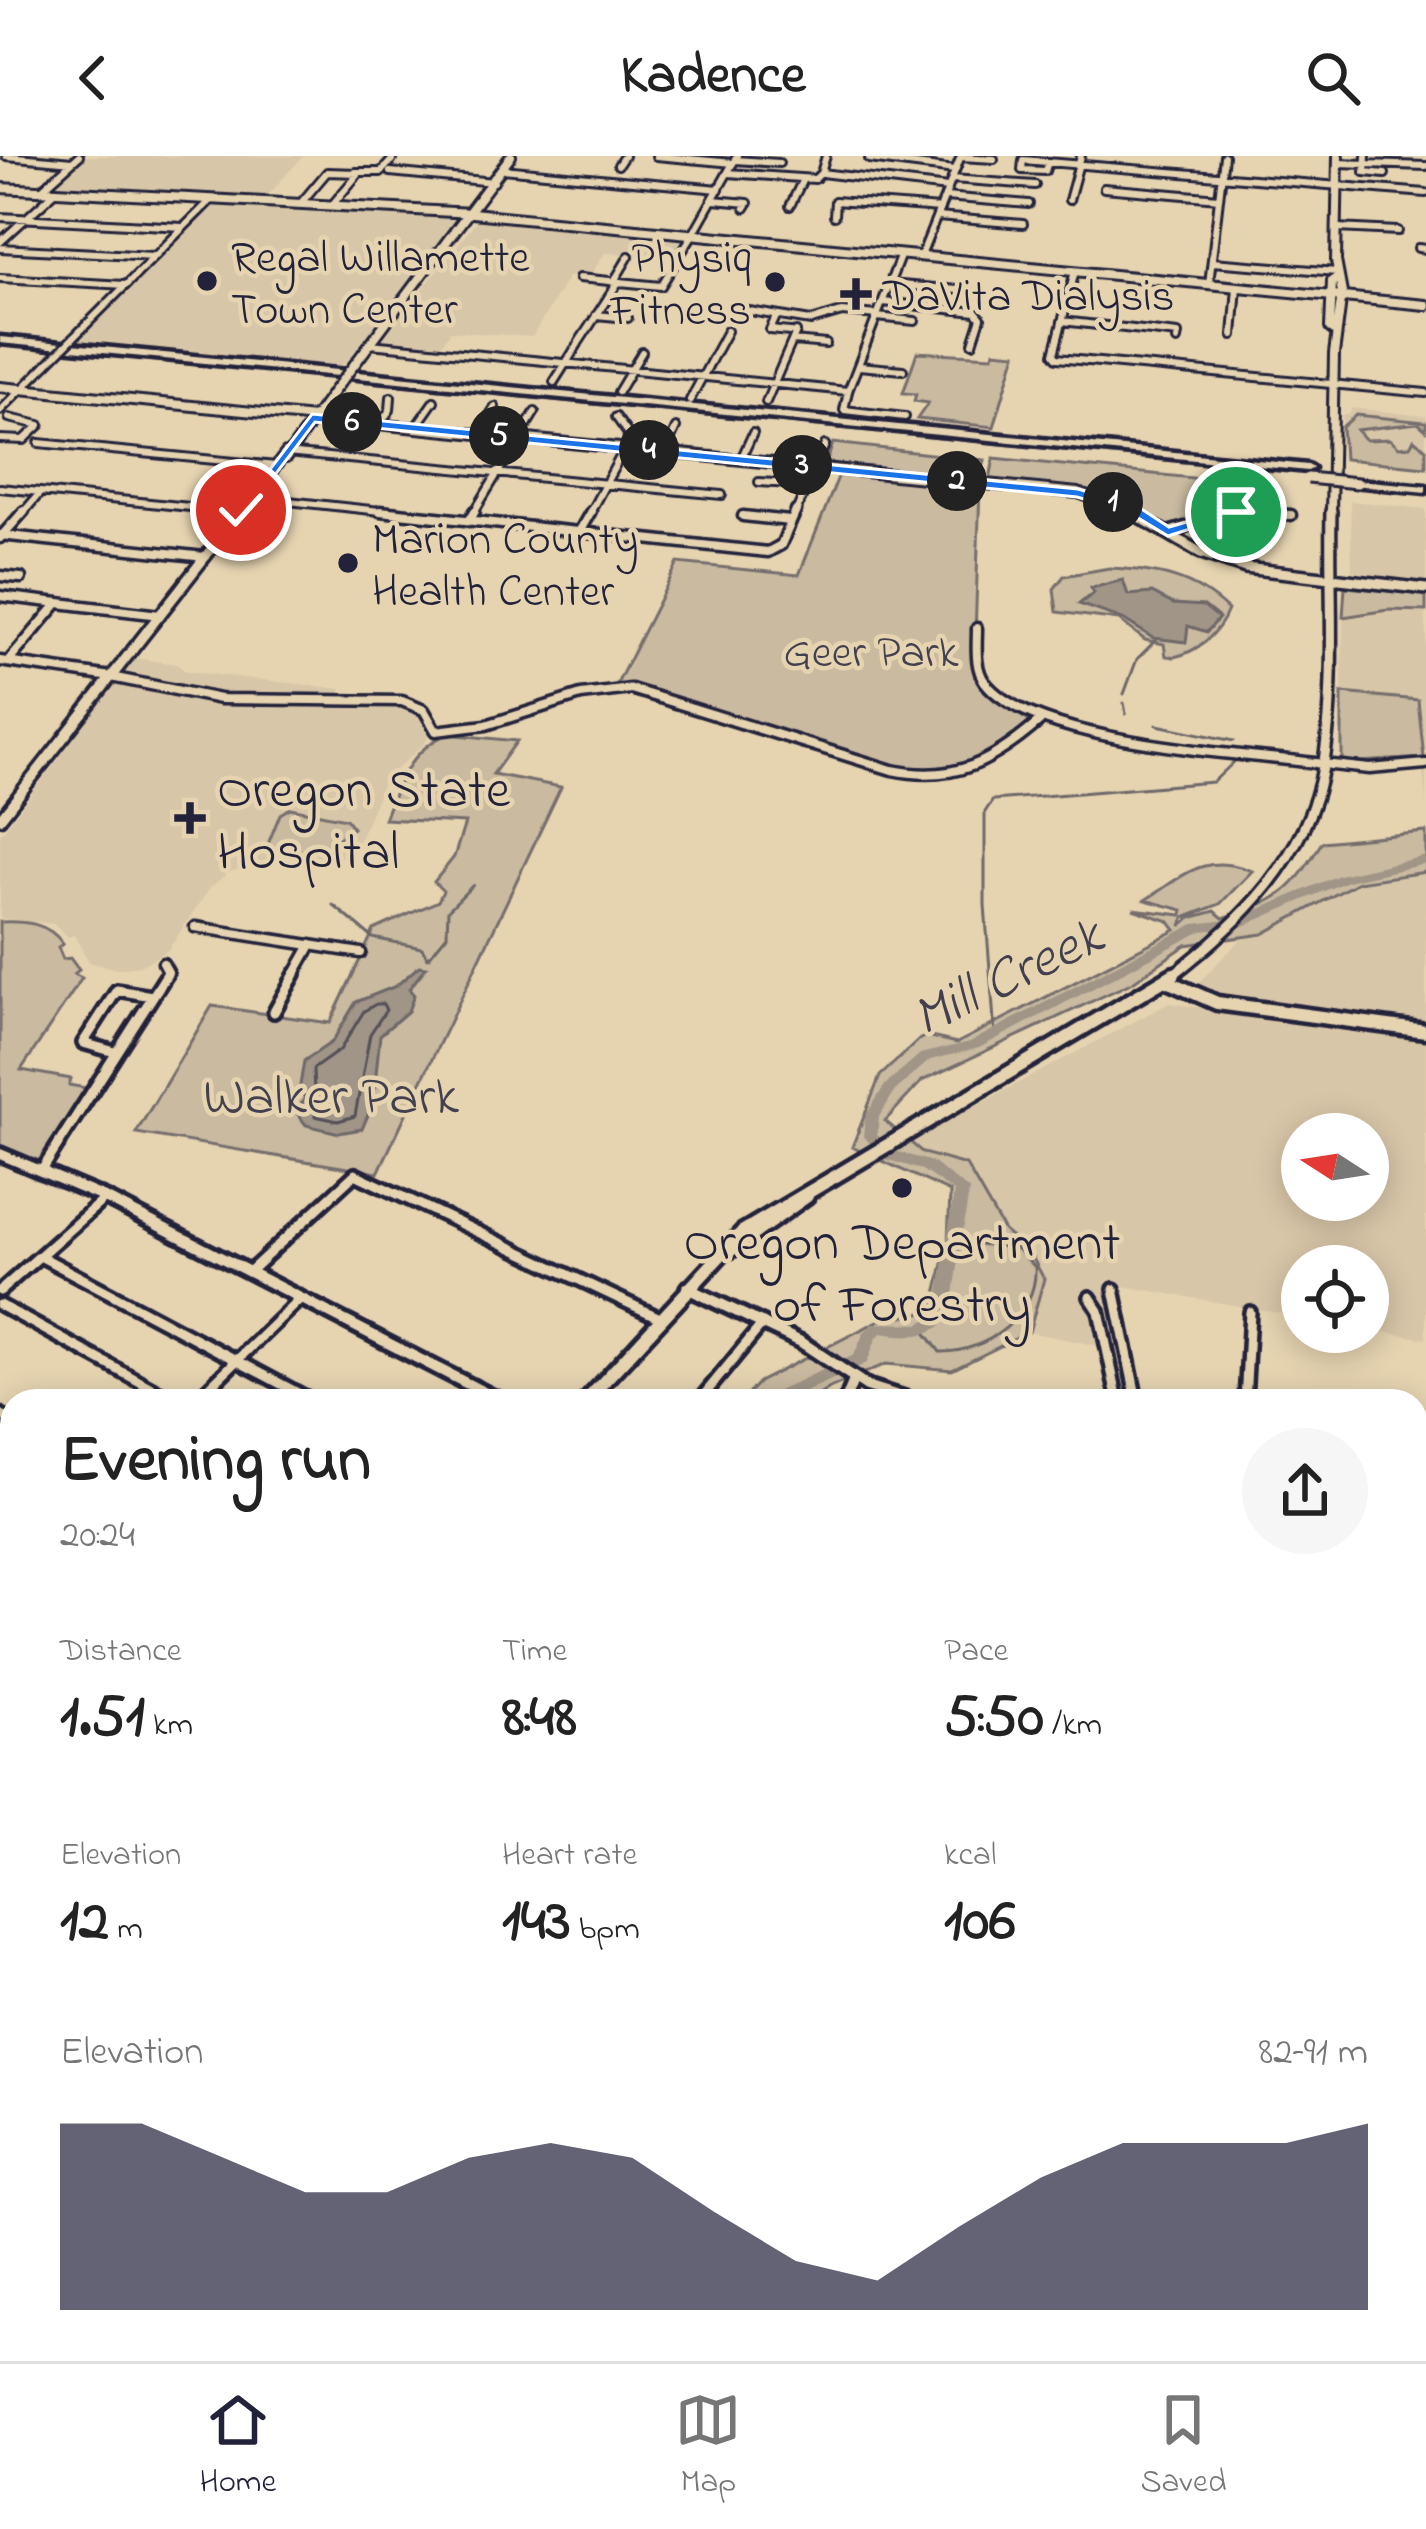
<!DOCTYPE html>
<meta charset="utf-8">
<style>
:root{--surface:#fff;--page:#f6f6f6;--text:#222;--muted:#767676;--line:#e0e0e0;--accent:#22223b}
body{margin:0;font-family:"Indie Flower",sans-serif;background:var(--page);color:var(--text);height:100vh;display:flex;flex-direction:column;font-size:45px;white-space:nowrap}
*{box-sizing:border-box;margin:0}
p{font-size:39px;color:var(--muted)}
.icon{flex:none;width:66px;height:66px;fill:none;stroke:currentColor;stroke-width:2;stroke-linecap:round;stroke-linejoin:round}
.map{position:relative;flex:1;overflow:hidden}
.side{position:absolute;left:0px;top:1233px;width:1428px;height:972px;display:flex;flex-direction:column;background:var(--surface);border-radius:36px 36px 0 0;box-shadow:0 6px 30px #0003}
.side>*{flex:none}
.needle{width:78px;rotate:282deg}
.buttons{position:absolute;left:1281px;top:957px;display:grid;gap:24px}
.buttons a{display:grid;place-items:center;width:108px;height:108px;border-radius:50%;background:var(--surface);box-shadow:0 6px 30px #0003;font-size:60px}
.pin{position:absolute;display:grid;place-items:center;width:102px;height:102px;color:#fff;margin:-51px;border:6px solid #fff;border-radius:50%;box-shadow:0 3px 12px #0007}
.km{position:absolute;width:60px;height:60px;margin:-30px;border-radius:50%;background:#222;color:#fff;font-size:33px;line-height:60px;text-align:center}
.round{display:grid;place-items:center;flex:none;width:126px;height:126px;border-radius:63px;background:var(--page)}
.head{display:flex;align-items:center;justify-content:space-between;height:204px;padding:0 60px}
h1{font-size:66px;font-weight:700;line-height:90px}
.figures{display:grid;grid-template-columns:repeat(3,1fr);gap:18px;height:204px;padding:12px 60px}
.figures div{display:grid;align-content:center}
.figures b{font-size:60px;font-weight:700}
.figures small{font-size:33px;font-weight:400}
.figures p{font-size:33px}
.chart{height:336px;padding:24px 60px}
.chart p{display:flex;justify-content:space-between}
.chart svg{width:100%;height:216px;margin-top:12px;fill:var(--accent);opacity:.7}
header{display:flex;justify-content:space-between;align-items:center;height:156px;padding:0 60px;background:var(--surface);font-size:54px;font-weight:700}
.dock{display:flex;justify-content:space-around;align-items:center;height:168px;border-top:3px solid var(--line);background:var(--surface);font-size:33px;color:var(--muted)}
.dock a{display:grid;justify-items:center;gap:6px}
.dock .on{color:var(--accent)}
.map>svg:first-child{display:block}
.built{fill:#d8c6a8;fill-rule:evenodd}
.green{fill:#c9baa0;stroke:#766e6e;stroke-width:3}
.water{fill:#a09587;stroke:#6e6769;stroke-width:3}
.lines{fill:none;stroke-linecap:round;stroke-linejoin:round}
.shore{stroke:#545059;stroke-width:3}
.stream-far1{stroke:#6e6769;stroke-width:3}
.stream{stroke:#6e6769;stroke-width:4.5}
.canal{stroke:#a09587;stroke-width:12}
.river{fill:#a09587;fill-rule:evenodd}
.minor-far3-casing{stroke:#22223b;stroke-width:12}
.minor-far2-casing{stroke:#22223b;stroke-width:15}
.minor-far1-casing{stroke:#22223b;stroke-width:18}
.minor-casing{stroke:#22223b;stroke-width:21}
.tertiary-far2-casing{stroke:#22223b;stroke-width:12}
.tertiary-far1-casing{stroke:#22223b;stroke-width:15}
.tertiary-casing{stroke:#22223b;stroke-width:20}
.secondary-far3-casing{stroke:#22223b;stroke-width:14}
.secondary-far2-casing{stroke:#22223b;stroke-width:16}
.secondary-far1-casing{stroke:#22223b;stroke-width:21}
.secondary-casing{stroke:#22223b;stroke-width:24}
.primary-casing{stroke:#22223b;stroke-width:14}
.motorway-casing{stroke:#22223b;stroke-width:9}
.minor-far3{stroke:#e6d4b1;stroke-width:6}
.minor-far2{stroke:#e6d4b1;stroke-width:8}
.minor-far1{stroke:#e6d4b1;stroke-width:9}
.minor{stroke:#e6d4b1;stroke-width:12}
.tertiary-far2{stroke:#e6d4b1;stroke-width:6}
.tertiary-far1{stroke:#e6d4b1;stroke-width:8}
.tertiary{stroke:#e6d4b1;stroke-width:10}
.secondary-far3{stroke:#e6d4b1;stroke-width:8}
.secondary-far2{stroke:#e6d4b1;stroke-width:9}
.secondary-far1{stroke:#e6d4b1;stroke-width:12}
.secondary{stroke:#e6d4b1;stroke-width:15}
.primary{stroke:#e6d4b1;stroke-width:8}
.motorway{fill:#e6d4b1;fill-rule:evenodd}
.tertiary-bridge-casing{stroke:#22223b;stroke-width:12;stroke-linecap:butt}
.secondary-bridge-casing{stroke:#22223b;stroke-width:14;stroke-linecap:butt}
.motorway-bridge-casing{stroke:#22223b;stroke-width:15;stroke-linecap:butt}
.tertiary-bridge{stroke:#e6d4b1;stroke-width:6}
.secondary-bridge{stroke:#e6d4b1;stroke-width:8}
.motorway-bridge{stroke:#e6d4b1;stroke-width:9}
.route{fill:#1a73e8;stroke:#fff;stroke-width:3}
.poi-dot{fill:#22223b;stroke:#e6d4b1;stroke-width:4.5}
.labels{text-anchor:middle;stroke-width:9;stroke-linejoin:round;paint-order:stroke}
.far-poi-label{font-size:45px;fill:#22223b;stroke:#e6d4b1;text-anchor:start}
.far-park-label{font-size:45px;fill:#43404f;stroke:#e6d4b1}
.poi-label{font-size:54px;fill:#22223b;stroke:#e6d4b1;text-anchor:start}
.park-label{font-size:54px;fill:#43404f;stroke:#e6d4b1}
.water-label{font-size:57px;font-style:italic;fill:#423f4e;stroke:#e6d4b1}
</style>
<header><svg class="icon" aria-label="back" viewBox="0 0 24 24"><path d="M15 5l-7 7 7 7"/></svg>Kadence<svg class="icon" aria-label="search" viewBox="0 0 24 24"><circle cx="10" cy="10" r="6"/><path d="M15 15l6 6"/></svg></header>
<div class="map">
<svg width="1426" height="2205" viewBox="0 0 1426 2205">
<rect width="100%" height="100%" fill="#e6d4b1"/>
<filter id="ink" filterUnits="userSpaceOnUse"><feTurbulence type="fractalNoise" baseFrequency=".00833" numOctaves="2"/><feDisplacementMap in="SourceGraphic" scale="24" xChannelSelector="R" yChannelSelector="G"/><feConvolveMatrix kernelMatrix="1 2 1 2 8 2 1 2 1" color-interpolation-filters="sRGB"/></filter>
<g filter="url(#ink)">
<path class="built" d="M83,0h220l-38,43 -215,-13z
M212,46l249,14 -121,153 -267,-26z
M480,61l207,20v1l-11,19 -71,-4 -13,20 -24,4 -36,60 -81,-6 -11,15 -59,-5z
M1351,252l75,8v51l-82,-8 -2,-44 8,-1z
M1350,345l76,8v73l-74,-11z
M1388,454l38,1v195l-4,-45 -81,-2 2,-142z
M135,502l42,6 8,7 157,18 -5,9 67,6 15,6 12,20 -6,13 -41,38 -26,62 -10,11 -23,9 -58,-1 -38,10 -19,16 -42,62 -28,16 -23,3 -28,-7 -15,-27 -6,2 -14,-13 -54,-6v-83z
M1426,716v152l-194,-27 -36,-12 48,-49 20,-2 94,-52z
M1169,847l257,38v298l-58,-10v-63h-66v51l-185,-32 17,68 -105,-21 15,-53 -13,-25 -27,-22 -37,-67 -44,-12 -14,-12zM1302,978h66v66h-66z
M12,1880v310l-12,15v-312z"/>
<path class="green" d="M994,195l22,2 -22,74 -77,-8 11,-16 -14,-2 2,-7 -13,-1 14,-41 76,4z
M354,221l880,87 39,7 -922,-91z
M1356,259l70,7v8l-8,-7 -61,7 9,10 24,-1 9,8 11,-1 4,-7 12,10v18l-82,-8 -2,-32z
M833,287l152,17 -5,19 -154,-15z
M994,302l219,22 -5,34 -39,12 -56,-28 2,-8 -12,4 -113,-15z
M840,316l140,15 -6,179 17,30 41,27 -33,31 -56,19 -50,-6 -231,-74 -46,-7 62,-123 121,12z
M1109,412c47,2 85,9 119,42 -9,23 -30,42 -54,47l-8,-1 -2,-12 -19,-4 -26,-20 -62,-8 -3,-23 10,-13z
M1345,431l81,7v17l-38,-1 -45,7z
M1342,537l76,7 6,58 -82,5z
M447,578l70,7 -24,33 68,13 -183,386 -242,-40 76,-127 118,17 44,-93 64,-29 5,-10 -9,-9 20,-25 11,-34 -81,-4c12,-31 25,-69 63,-85z
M290,652l56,11 7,9 -31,22 -48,4 -6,-10 12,-30z
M1426,676v40l-68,10 -95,52 -77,11 -53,37 -211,99 -37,40 38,32 43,12 38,66 26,22 14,26 -15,53 -77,38 -66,-6 -55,23 -21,14h-69l18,-19 121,-62 52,-9 16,-69 2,-50 -98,-45 28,-71 40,-37 7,-3 30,7 219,-113 -7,-9 -36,-12 49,6 1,-5 -38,-10c40,-25 59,-48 107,-29l-32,33 -36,14 -3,8 9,-8 25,-7 8,7c59,-20 66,-22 99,-76z
M0,766c24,-1 48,0 63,22l-5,3 5,12 7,-1 9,12 -5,4 8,4 -61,92 50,9 -2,6 23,4 -50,81 -42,-16z
M1426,1437v685l-10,-31v-641z"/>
<path class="water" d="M1123,424l5,15 24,-2 21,11 31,2 15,12 -12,14 -19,-6 -2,16 -33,-4 -30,-19 -44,-15 15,-11 -3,-5z
M419,810l7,1 -17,22 5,6 -6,16 -28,24 -7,68 -11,26 -23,4 -33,-8 -9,-12 8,-16 -6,-5 5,-31 28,-19 24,-40 40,-16z"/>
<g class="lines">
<path class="shore" d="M376,848h7l3,6 -16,24 -15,82 -17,5 -23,-5 -2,-47 27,-19 24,-39z"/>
<path class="stream-far1" d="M1124,538l13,-35 20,-20
M1124,547l2,11
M1157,569l77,16
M333,749l40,33 49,10 6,10 19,-23 1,-25 25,-25
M995,878l-10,-129v-93l8,-12 220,-18 23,-22
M924,1175l16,21c46,1 98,-37 95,-85l-19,-19 -59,-6"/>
<path class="stream" d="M1416,1509l10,-21
M1416,2050l10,21"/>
<path class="canal" d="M0,2154l12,-15"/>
<path class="river" d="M1426,700v8l-79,17 -103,45 -42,5 -223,117 -49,12 -35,31 -16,26 -2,18 18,16 37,11 37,28 -18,125c-19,24 -41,22 -70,18l-5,6 -9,24 -81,38h-23l2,-4 89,-42 10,-23 9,-9 47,1 16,-11 18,-121 -32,-22 -37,-11 -22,-23 2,-19 20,-32 35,-31 50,-12 224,-118 43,-5 102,-44z
M0,1656l12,4v18l-12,-4z"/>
<defs>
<path id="minor-far3" d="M6,0l66,6
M656,0l77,7
M1366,0l-1,16 20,2
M961,1l33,2
M869,3l86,11
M735,4l44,3
M1023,4l403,33
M1023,4l-1,10 23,1 3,-9
M1338,7l88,3
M618,9l6,-9
M502,13l217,20
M356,16h25l11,-12
M390,16l104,10
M728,17l87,6 6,-6 127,15
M821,17l5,-17
M952,23l83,6
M1104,32l115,10
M41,34l38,-34
M945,41l84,7
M713,44l35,3 -3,5
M1069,44l12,-44
M300,48l27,-32 32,1 -27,32
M790,50l13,-27
M834,60l1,-15 105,8
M0,61l183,10
M937,61l86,7
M1337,72l61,3
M0,86l56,-51
M0,92l154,8
M1418,92l8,1
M1212,106l125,10
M1075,115l-21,83 3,4 369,35
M0,122l126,7
M579,122l82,8 32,-52
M613,127l16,-27
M890,128l79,7
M1209,128l15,-128
M883,146l93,10 5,6 -8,25
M737,153l74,12 31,-9 36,3
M596,159l32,3
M776,161l-6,13 20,2
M877,161l38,4
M1062,165l116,13 -1,6
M1233,179l4,-48
M793,185l33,3
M579,186l38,-58
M370,188l478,47 -4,19 61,7
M859,210l44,4
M554,226l24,-38
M618,236l24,-40
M690,244l37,-69
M766,246l30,-70
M379,269l11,-15 1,-13
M415,272l19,-27
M478,278l17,-27
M0,283l24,1 16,-15 -31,-7
M39,287l237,23
M665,296l11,-24
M286,297l436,42
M741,303l12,-26
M759,326l47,3
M0,332l240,24
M251,341l157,17
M22,358l18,-21
M473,358l62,-102
M589,358l38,-70 1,-10 -12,-17
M795,358l30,-69
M1230,358h38"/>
<path id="minor-far2" d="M227,355l13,1
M380,355l388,41 13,-7 15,-34
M743,360l47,5
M469,365l6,-10
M579,376l12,-21
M1168,376l68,-20 55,3
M0,379l205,22
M0,382l24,-27
M0,420l21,2
M0,440l160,19
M8,506l50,-59
M111,521l109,22 182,2 22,9 12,21 50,-6 95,-30 50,-6 261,81c63,13 101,-8 148,-49
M1323,608l47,5 56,-5
M195,771l166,26
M163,807l5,9 -3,5
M293,821l18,-32"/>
<path id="minor-far1" d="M274,856l21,-38
M115,896l-32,-9 34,-53 35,6
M42,1014l125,-196
M40,1100l273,145
M249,1116l106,-98 305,144
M1114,1133l23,112
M0,1135l105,-93
M1090,1141l9,14 19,90
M0,1149l175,96
M195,1245l106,-103
M699,1245l64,-78
M845,1245l9,-22
M1245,1245l5,-89
M0,1258l12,7
M0,1385l12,7"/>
<path id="minor" d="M0,1435l12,-12
M0,1536l12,7
M0,1598l12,6
M0,1631l12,-12
M1416,1835l10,2
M0,2187l12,-15
M294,2193l17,12
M578,2193l18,12
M863,2193l18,12
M1285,2193l53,12
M236,2205l9,-12
M484,2205l8,-12
M737,2205l7,-12
M988,2205l5,-12
M1180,2205l1,-12"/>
<path id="tertiary-far2" d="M693,78l44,-78
M921,100l40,-100
M73,182l139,-139
M848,235l53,-137
M0,255l47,-47"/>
<path id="tertiary-far1" d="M977,472c0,17 -3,40 8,54 48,63 260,71 338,82
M0,505l111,16"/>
<path id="tertiary" d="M0,998l105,44 396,203
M687,1132l114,54 66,44 47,15
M1416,1328l10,1"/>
<path id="secondary-far3" d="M1335,176l-5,-4 2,-47 5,-3
M354,209l157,-209
M0,231l1078,106 57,21
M286,302l47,-66
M239,358l47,-61
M1331,358l3,-160 8,-61 -6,-32 2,-105"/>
<path id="secondary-far2" d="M1129,355l72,42 44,15 181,21
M0,663l241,-308
M1170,821c69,-53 138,-120 153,-210 14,-80 6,-175 8,-256"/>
<path id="secondary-far1" d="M1167,825l50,22 209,28
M731,1094l76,-54
M586,1245l156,-169 432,-258"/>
<path id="secondary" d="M0,1916l12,-14
M0,2200l10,5"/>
<path id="primary" d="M0,32l472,25 954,92"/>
<path id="motorway" d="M0,181l1308,128 5,3 -5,3 -1308,-128z
M1357,324l69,6v6l-73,-7v-4z"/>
</defs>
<use href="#minor-far3" class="minor-far3-casing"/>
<use href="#minor-far2" class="minor-far2-casing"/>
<use href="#minor-far1" class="minor-far1-casing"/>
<use href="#minor" class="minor-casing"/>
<use href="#tertiary-far2" class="tertiary-far2-casing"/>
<use href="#tertiary-far1" class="tertiary-far1-casing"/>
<use href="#tertiary" class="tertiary-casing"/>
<use href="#secondary-far3" class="secondary-far3-casing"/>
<use href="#secondary-far2" class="secondary-far2-casing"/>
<use href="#secondary-far1" class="secondary-far1-casing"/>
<use href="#secondary" class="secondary-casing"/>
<use href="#primary" class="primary-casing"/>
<use href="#motorway" class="motorway-casing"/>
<use href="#minor-far3" class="minor-far3"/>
<use href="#minor-far2" class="minor-far2"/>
<use href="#minor-far1" class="minor-far1"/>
<use href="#minor" class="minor"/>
<use href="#tertiary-far2" class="tertiary-far2"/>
<use href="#tertiary-far1" class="tertiary-far1"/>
<use href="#tertiary" class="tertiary"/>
<use href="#secondary-far3" class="secondary-far3"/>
<use href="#secondary-far2" class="secondary-far2"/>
<use href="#secondary-far1" class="secondary-far1"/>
<use href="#secondary" class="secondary"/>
<use href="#primary" class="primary"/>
<use href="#motorway" class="motorway"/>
<defs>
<path id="tertiary-bridge" d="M47,208l26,-26"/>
<path id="secondary-bridge" d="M333,236l21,-27"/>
<path id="motorway-bridge" d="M1308,322l49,5"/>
</defs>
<use href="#tertiary-bridge" class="tertiary-bridge-casing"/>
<use href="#secondary-bridge" class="secondary-bridge-casing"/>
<use href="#motorway-bridge" class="motorway-bridge-casing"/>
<use href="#tertiary-bridge" class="tertiary-bridge"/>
<use href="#secondary-bridge" class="secondary-bridge"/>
<use href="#motorway-bridge" class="motorway-bridge"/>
</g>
</g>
<path class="route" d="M312,258l766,75 59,17 32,21 67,-19 7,4 -75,24 -40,-24 -51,-15 -762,-75 -69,91h-9z"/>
<g class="poi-dot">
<circle cx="207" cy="125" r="12"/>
<circle cx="775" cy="126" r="12"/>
<path d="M850 120h12v12h12v12h-12v12h-12v-12h-12v-12h12z"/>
<circle cx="348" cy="407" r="12"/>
<path d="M184 644h12v12h12v12h-12v12h-12v-12h-12v-12h12z"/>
<circle cx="902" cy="1032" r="12"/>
</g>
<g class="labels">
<g class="far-poi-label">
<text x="231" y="115">Regal Willamette<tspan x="231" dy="52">Town Center</tspan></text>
<text x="751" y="116" text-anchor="end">Physiq<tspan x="751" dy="52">Fitness</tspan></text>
<text x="883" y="154">DaVita Dialysis</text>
<text x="372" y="397">Marion County<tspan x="372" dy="52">Health Center</tspan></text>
</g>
<g class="far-park-label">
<text x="871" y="510">Geer Park</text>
</g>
<g class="poi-label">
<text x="217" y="650">Oregon State<tspan x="217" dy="62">Hospital</tspan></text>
<text x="902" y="1103" text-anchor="middle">Oregon Department<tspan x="902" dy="62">of Forestry</tspan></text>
</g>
<g class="park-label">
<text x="331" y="957">Walker Park</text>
</g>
<g class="water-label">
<text transform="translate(1006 818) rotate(-26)" y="20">Mill Creek</text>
</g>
</g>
</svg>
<div class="buttons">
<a><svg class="needle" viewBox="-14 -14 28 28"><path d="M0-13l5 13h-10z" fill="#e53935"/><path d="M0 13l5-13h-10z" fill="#767676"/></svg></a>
<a><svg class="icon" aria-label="locate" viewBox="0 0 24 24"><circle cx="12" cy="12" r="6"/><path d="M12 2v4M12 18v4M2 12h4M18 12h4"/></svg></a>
</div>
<div class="pin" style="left:1236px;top:356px;background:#1e9e55"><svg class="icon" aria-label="arrive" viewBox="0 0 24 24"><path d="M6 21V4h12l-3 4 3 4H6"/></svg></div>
<div class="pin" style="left:241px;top:354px;background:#d93025"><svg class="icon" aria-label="check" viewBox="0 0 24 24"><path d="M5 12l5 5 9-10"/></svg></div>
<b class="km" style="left:1113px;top:346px">1</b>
<b class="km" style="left:957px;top:325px">2</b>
<b class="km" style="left:802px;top:309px">3</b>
<b class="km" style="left:649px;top:294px">4</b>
<b class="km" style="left:499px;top:280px">5</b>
<b class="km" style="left:352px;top:266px">6</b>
<section class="side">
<div class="head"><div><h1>Evening run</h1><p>20:24</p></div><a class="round"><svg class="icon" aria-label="share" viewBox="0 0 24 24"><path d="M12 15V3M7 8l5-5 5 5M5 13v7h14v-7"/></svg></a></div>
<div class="figures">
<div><p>Distance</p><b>1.51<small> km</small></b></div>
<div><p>Time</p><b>8:48</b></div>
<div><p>Pace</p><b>5:50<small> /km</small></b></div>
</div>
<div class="figures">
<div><p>Elevation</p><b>12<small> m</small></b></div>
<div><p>Heart rate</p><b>143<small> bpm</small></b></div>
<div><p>kcal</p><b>106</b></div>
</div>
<div class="chart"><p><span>Elevation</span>82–91 m</p>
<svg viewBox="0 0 160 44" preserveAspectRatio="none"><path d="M0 44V6L10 6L20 13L30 20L40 20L50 13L60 10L70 13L80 24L90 34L100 38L110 27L120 17L130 10L140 10L150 10L160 6V44z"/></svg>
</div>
</section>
</div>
<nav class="dock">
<a class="on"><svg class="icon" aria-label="home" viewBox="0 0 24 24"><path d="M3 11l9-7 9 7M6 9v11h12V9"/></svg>Home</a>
<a><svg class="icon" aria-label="map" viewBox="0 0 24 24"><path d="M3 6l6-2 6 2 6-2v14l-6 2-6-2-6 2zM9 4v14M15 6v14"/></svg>Map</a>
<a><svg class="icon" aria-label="saved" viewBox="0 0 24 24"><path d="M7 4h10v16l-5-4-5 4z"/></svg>Saved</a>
</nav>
